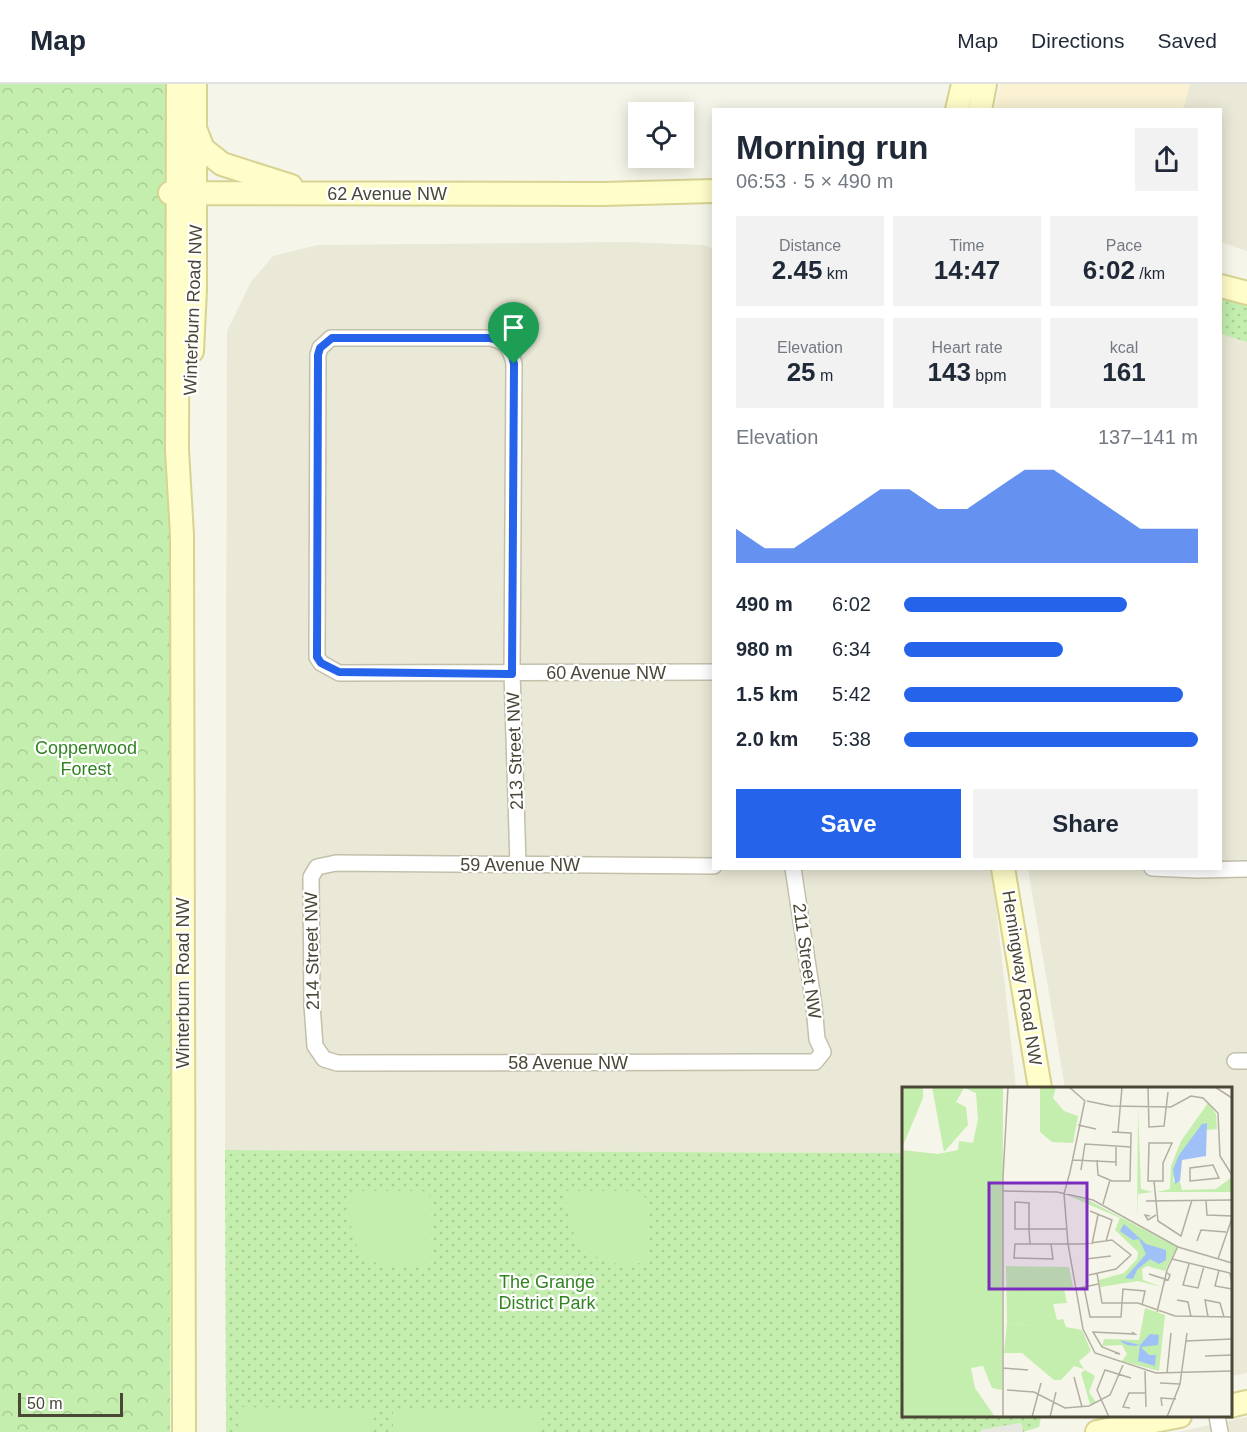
<!DOCTYPE html>
<meta charset="utf-8">
<style>
:root{--surface:#fff;--page:#f2f2f3;--text:#1f2937;--muted:#747a83;--line:#e0e1e3;--accent:#2563eb}
body{margin:0;font-family:Helvetica,sans-serif;background:var(--page);color:var(--text);height:100vh;display:flex;flex-direction:column;font-size:22px;white-space:nowrap}
*{box-sizing:border-box;margin:0}
p{font-size:20px;color:var(--muted)}
.icon{flex:none;width:33px;height:33px;fill:none;stroke:currentColor;stroke-width:2;stroke-linecap:round;stroke-linejoin:round}
.map{position:relative;flex:1;overflow:hidden}
.drawer{position:absolute;left:712px;top:24px;width:510px;height:762px;display:flex;flex-direction:column;background:var(--surface);border-radius:0px;box-shadow:0 3px 15px #0003}
.drawer>*{flex:none}
.fabs{position:absolute;left:628px;top:18px;display:grid;gap:12px}
.fabs a{display:grid;place-items:center;width:66px;height:66px;border-radius:0px;background:var(--surface);box-shadow:0 3px 15px #0003;font-size:30px}
.scale{position:absolute;left:18px;bottom:15px;width:105px;box-sizing:border-box;padding-left:6px;border:3px solid #4b4736;border-top:0;font-size:16px;line-height:21px;white-space:nowrap;color:#4b4736;-webkit-text-stroke:4px #fff;paint-order:stroke}
.pin{position:absolute;display:grid;place-items:center;width:51px;height:51px;color:#fff;margin:-62px -26px;border-radius:50% 50% 50% 0;rotate:-45deg;box-shadow:0 0 6px #0007}
.pin .icon{rotate:45deg}
.round{display:grid;place-items:center;flex:none;width:63px;height:63px;border-radius:0px;background:var(--page)}
.head{display:flex;align-items:center;justify-content:space-between;height:102px;padding:0 24px}
h1{font-size:33px;font-weight:700;line-height:45px}
.figures{display:grid;grid-template-columns:repeat(3,1fr);gap:9px;height:102px;padding:6px 24px}
.figures div{display:grid;align-content:center;border-radius:0px;background:var(--page);text-align:center}
.figures b{font-size:26px;font-weight:700}
.figures small{font-size:16px;font-weight:400}
.figures p{font-size:16px}
.chart{height:168px;padding:12px 24px}
.chart p{display:flex;justify-content:space-between}
.chart svg{width:100%;height:108px;margin-top:6px;fill:var(--accent);opacity:.7}
.cta{display:flex;gap:12px;margin-top:auto;padding:12px 24px}
.cta a{flex:1;height:69px;border-radius:0px;background:var(--accent);color:#fff;font-size:24px;font-weight:700;line-height:69px;text-align:center}
.cta a+a{background:var(--page);color:var(--text)}
ul{padding:0 24px;list-style:none;font-size:20px}
li{display:grid;grid-template-columns:96px 72px 1fr;align-items:center;height:45px}
li i{height:15px;border-radius:8px;background:var(--accent)}
header{display:flex;align-items:center;gap:36px;box-sizing:border-box;height:84px;padding:0 30px;background:var(--surface);border-bottom:2px solid var(--line)}
header strong{font-size:28px}
nav{display:flex;gap:33px;margin-inline-start:auto;font-size:21px}
.map>svg:first-child{display:block}
.residential{fill:#eae8d6}
.commercial{fill:#f9f1d2}
.green{fill:url(#green-dots)}
.forest{fill:url(#forest-crowns)}
.pitch{fill:#c3eead}
.parking{fill:#e7e6e1}
.lines{fill:none;stroke-linecap:round;stroke-linejoin:round}
.street-casing{stroke:#c3c0aa;stroke-width:18}
.secondary-casing{stroke:#d7d392;stroke-width:26}
.street{stroke:#fff;stroke-width:15}
.secondary{stroke:#fffdc9;stroke-width:22}
.route-casing{stroke:#fff;stroke-width:12}
.route{stroke:#2563eb;stroke-width:8}
.labels{text-anchor:middle;stroke-width:4.5;stroke-linejoin:round;paint-order:stroke}
.street-label{font-size:18px;fill:#4b4736;stroke:#fff}
.park-label{font-size:18px;fill:#328422;stroke:#fff}
.inset-road{fill:none;stroke:#b2afa1;stroke-width:1.5}
.view{fill:#7b2cbf;fill-opacity:0.15;stroke:#7b2cbf;stroke-width:3}
.inset-edge{fill:none;stroke:#4b4736;stroke-width:3}
</style>
<header>
<strong>Map</strong>
<nav><a>Map</a><a>Directions</a><a>Saved</a></nav>
</header>
<div class="map">
<svg width="1247" height="1348" viewBox="0 0 1247 1348">
<defs>
<pattern id="green-dots" width="8" height="8" patternUnits="userSpaceOnUse" patternTransform="scale(1.5)"><rect width="8" height="8" fill="#c3eead"/><path d="M2 2h.1M6 6h.1" fill="none" stroke="#a9cd95" stroke-width="1.8" stroke-linecap="round"/></pattern>
<pattern id="forest-crowns" width="20" height="18" patternUnits="userSpaceOnUse" patternTransform="scale(1.5)"><rect width="20" height="18" fill="#c3eead"/><path d="M2 6a3 3 0 1 1 6 0M12 15a3 3 0 1 1 6 0" fill="none" stroke="#a9cd95"/></pattern>
</defs>
<rect width="100%" height="100%" fill="#f6f5e9"/>
<path class="residential" d="M1190,0h57v167l-26,-9v-132h-38z
M627,158l76,3 11,4v619l278,1 24,219h-112l-1,65 -678,-3 2,-819 24,-49 22,-26 45,-11z
M1221,250l26,8v1031l-16,3 -1,-288h-165l-37,-219 193,-1z
M1247,1333v15h-69z"/>
<path class="commercial" d="M1001,0h189l-7,25h-188z"/>
<path class="green" d="M1221,215l26,7v36l-26,-8z
M225,1066l678,3 1,263h148l-11,1 -2,10 -16,5 -2,-9 -40,7v2h-755z"/>
<path class="forest" d="M0,0h170l2,815 -2,533h-170z"/>
<path class="pitch" d="M351,1107h72l7,6v69c-14,0 -29,2 -42,0 -39,-5 -40,-46 -37,-75z
M565,1107h74l9,9 -1,63c-13,0 -30,3 -43,-2 -4,-1 -8,-5 -12,-8 -24,-17 -24,-34 -27,-62z
M238,1323l136,2 -1,23h-135z
M393,1327h147v21h-147z"/>
<path class="parking" d="M1021,1339l2,9h-42v-2z"/>
<g class="lines">
<defs>
<path id="street" d="M518,780l-6,-191 2,-309c-3,-15 -8,-23 -24,-26h-159l-11,10 -2,7 -1,302 4,6 18,10 375,-1
M714,782l-378,-3 -19,4 -6,10 1,128 3,41 9,13 13,4 478,-1 8,-10 -6,-13 -3,-33 -21,-138
M1152,784l46,2 49,-1
M1235,977h12
M1217,1332l3,16"/>
<path id="secondary" d="M178,0l-1,366 5,85 2,897
M957,26l6,-26
M980,26l5,-26
M196,47l7,18 19,15 69,22
M170,109l433,1 111,-3
M1221,202l26,7
M192,267l3,-62v-205
M1003,784l37,220
M1230,1322l17,-4
M1097,1348l83,-16"/>
</defs>
<use href="#street" class="street-casing"/>
<use href="#secondary" class="secondary-casing"/>
<use href="#street" class="street"/>
<use href="#secondary" class="secondary"/>
</g>
<g class="lines">
<defs>
<path id="route" d="M332,254h158c16,3 21,11 24,26l-2,310 -173,-2 -18,-9 -4,-6 1,-302 2,-7z"/>
</defs>
<use href="#route" class="route-casing"/>
<use href="#route" class="route"/>
</g>
<g class="labels">
<g class="street-label">
<text x="387" y="116">62 Avenue NW</text>
<text transform="translate(193 226) rotate(-88)" y="6">Winterburn Road NW</text>
<text x="606" y="595">60 Avenue NW</text>
<text transform="translate(515 667) rotate(-92)" y="6">213 Street NW</text>
<text x="520" y="787">59 Avenue NW</text>
<text transform="translate(312 867) rotate(-91)" y="6">214 Street NW</text>
<text transform="translate(807 877) rotate(82)" y="6">211 Street NW</text>
<text transform="translate(1022 894) rotate(81)" y="6">Hemingway Road NW</text>
<text transform="translate(183 899) rotate(-90)" y="6">Winterburn Road NW</text>
<text x="568" y="985">58 Avenue NW</text>
</g>
<g class="park-label">
<text x="86" y="670">Copperwood<tspan x="86" dy="21">Forest</tspan></text>
<text x="547" y="1204">The Grange<tspan x="547" dy="21">District Park</tspan></text>
</g>
</g>
<g transform="translate(902 1003)">
<rect width="330" height="330" fill="#f6f5e9"/>
<path d="M138,0h16l-3,11 11,13 14,5 -5,27 -21,-1 -12,-10zM306,16l8,11 1,15 -10,1 -2,-8 -16,20 -14,22 -2,18h7l2,8 34,-1 16,-12v15h-75l13,-3 1,-23 10,-25zM236,21l3,81 12,3 -15,2 -1,27zM165,108l21,5 89,47 -12,24 -18,-5 -5,3 1,11 19,7 -24,-6 -38,6 -1,-7 25,-7 13,-14 1,-7 -23,-22 5,-12zM104,179l63,1 4,20 -9,2 3,14 -14,1 4,16 6,-1 3,8 16,3 9,21 -49,6 -9,-31 -26,-3zM243,221l20,7 -6,56 -37,-10 5,-7 -5,-9 -20,1 2,-7 35,1z" fill="#c3eead"/>
<path d="M0,0h21v11l-21,50zM30,0h71l-1,303 -10,-2 -9,-22 -12,2 4,20 20,29h-93v-267l36,4 20,-4 1,-9 14,2 5,-24 -2,-26 -12,-5 -8,14 10,5 2,18 -24,27zM105,236l26,3 9,30 49,-5 -12,10 5,8 -10,-3 -13,14h-7l-32,-27h-18zM183,283l10,6 -6,16 7,10 -6,2 -9,-31z" fill="#c3eead"/>
<path d="M106,200h10l-1,34h-10zM116 209a8 8 0 1 1 16 0a8 8 0 1 1-16 0ZM129 216a8 8 0 1 1 16 0a8 8 0 1 1-16 0Z" fill="#c3eead"/>
<path d="M305,36l-1,33 -24,4 -2,21 -5,3 -2,-15 6,-14 23,-31zM222,137l22,20 20,6v10l-7,4 -9,-5 -13,11 -4,9 -8,-1 21,-24 -7,-15 -6,1 -13,-9zM248,247l9,1 -1,10 -17,2 8,8h7l-1,11 -17,-5 2,-16 -6,1 -7,-1 -4,-2 -3,-3 20,5z" fill="#9fc1f8"/>
<path class="inset-road" d="M167,0l16,14M246,0l1,40 15,-1 4,-34M313,0l17,11M185,14l24,5 60,1 20,-11 12,2 15,15 2,43 12,19M176,38l18,4M216,45l4,-45M247,56h23l-9,20v18h-15zM171,73l43,2M195,73l1,15 14,6h18l1,-48 -19,-1M311,78l6,13 -29,3v-13zM214,79v-19M179,83l4,-26 46,3M168,85l-6,22 4,50 15,85 12,24 61,20 76,-2M168,85l15,-72M252,94l4,40 23,15 11,-36M100,104l55,1 36,8 85,47 54,16M304,113l1,15 25,1M244,114l86,-1M201,117l7,-24M188,124l22,9 -6,21M248,129l-5,-1 3,5 8,-5M295,154l4,-11 25,2M128,157l-1,-15v-26l-14,-1v27h51M149,157l2,15 -39,-1 1,-14h68l29,-4 19,15 -15,14 -27,6M190,157l6,-29M184,172l25,-3M270,172l58,14 2,11M316,172l14,-41M287,177l-6,21 15,3 6,-22M317,183l-4,16 17,3M195,186l5,30h36l37,13 57,1M247,187l19,6 2,-5 -4,-3M182,200l6,30h31l2,-28 22,2 -3,14M173,202l23,-5M275,213l11,2 3,15M255,225l10,-42 11,-24M306,230l-3,-17 15,3 4,14M284,254l46,-2M213,266l5,1 -18,-7 -9,-15 42,2 -3,-2M303,269l27,-1M101,281l25,2M243,284l1,36M265,286l4,-40M172,290l8,30M258,296l20,1M105,303l27,2 31,16 24,-2 21,-11 13,-30M260,319l-1,-8 15,1M228,321l-7,-1 6,-14h16M101,330v-241l5,-89M130,330l9,-34M148,330l6,-25M207,330l-12,-27 8,-20 26,8M265,330l13,-33 7,-51"/>
<path class="view" d="M87,96h98v106h-98z"/>
<rect width="330" height="330" class="inset-edge"/>
</g>
</svg>
<div class="fabs">
<a><svg class="icon" aria-label="locate" viewBox="0 0 24 24"><circle cx="12" cy="12" r="6"/><path d="M12 2v4M12 18v4M2 12h4M18 12h4"/></svg></a>
</div>
<div class="scale">50 m</div>
<div class="pin" style="left:514px;top:280px;background:#1e9e55"><svg class="icon" aria-label="arrive" viewBox="0 0 24 24"><path d="M6 21V4h12l-3 4 3 4H6"/></svg></div>
<section class="drawer">
<div class="head"><div><h1>Morning run</h1><p>06:53 · 5 × 490 m</p></div><a class="round"><svg class="icon" aria-label="share" viewBox="0 0 24 24"><path d="M12 15V3M7 8l5-5 5 5M5 13v7h14v-7"/></svg></a></div>
<div class="figures">
<div><p>Distance</p><b>2.45<small> km</small></b></div>
<div><p>Time</p><b>14:47</b></div>
<div><p>Pace</p><b>6:02<small> /km</small></b></div>
</div>
<div class="figures">
<div><p>Elevation</p><b>25<small> m</small></b></div>
<div><p>Heart rate</p><b>143<small> bpm</small></b></div>
<div><p>kcal</p><b>161</b></div>
</div>
<div class="chart"><p><span>Elevation</span>137–141 m</p>
<svg viewBox="0 0 160 44" preserveAspectRatio="none"><path d="M0 44V30L10 38L20 38L30 30L40 22L50 14L60 14L70 22L80 22L90 14L100 6L110 6L120 14L130 22L140 30L150 30L160 30V44z"/></svg>
</div>
<ul>
<li><b>490 m</b>6:02<i style="width:76%"></i></li>
<li><b>980 m</b>6:34<i style="width:54%"></i></li>
<li><b>1.5 km</b>5:42<i style="width:95%"></i></li>
<li><b>2.0 km</b>5:38<i style="width:100%"></i></li>
</ul>
<div class="cta"><a>Save</a><a>Share</a></div>
</section>
</div>
